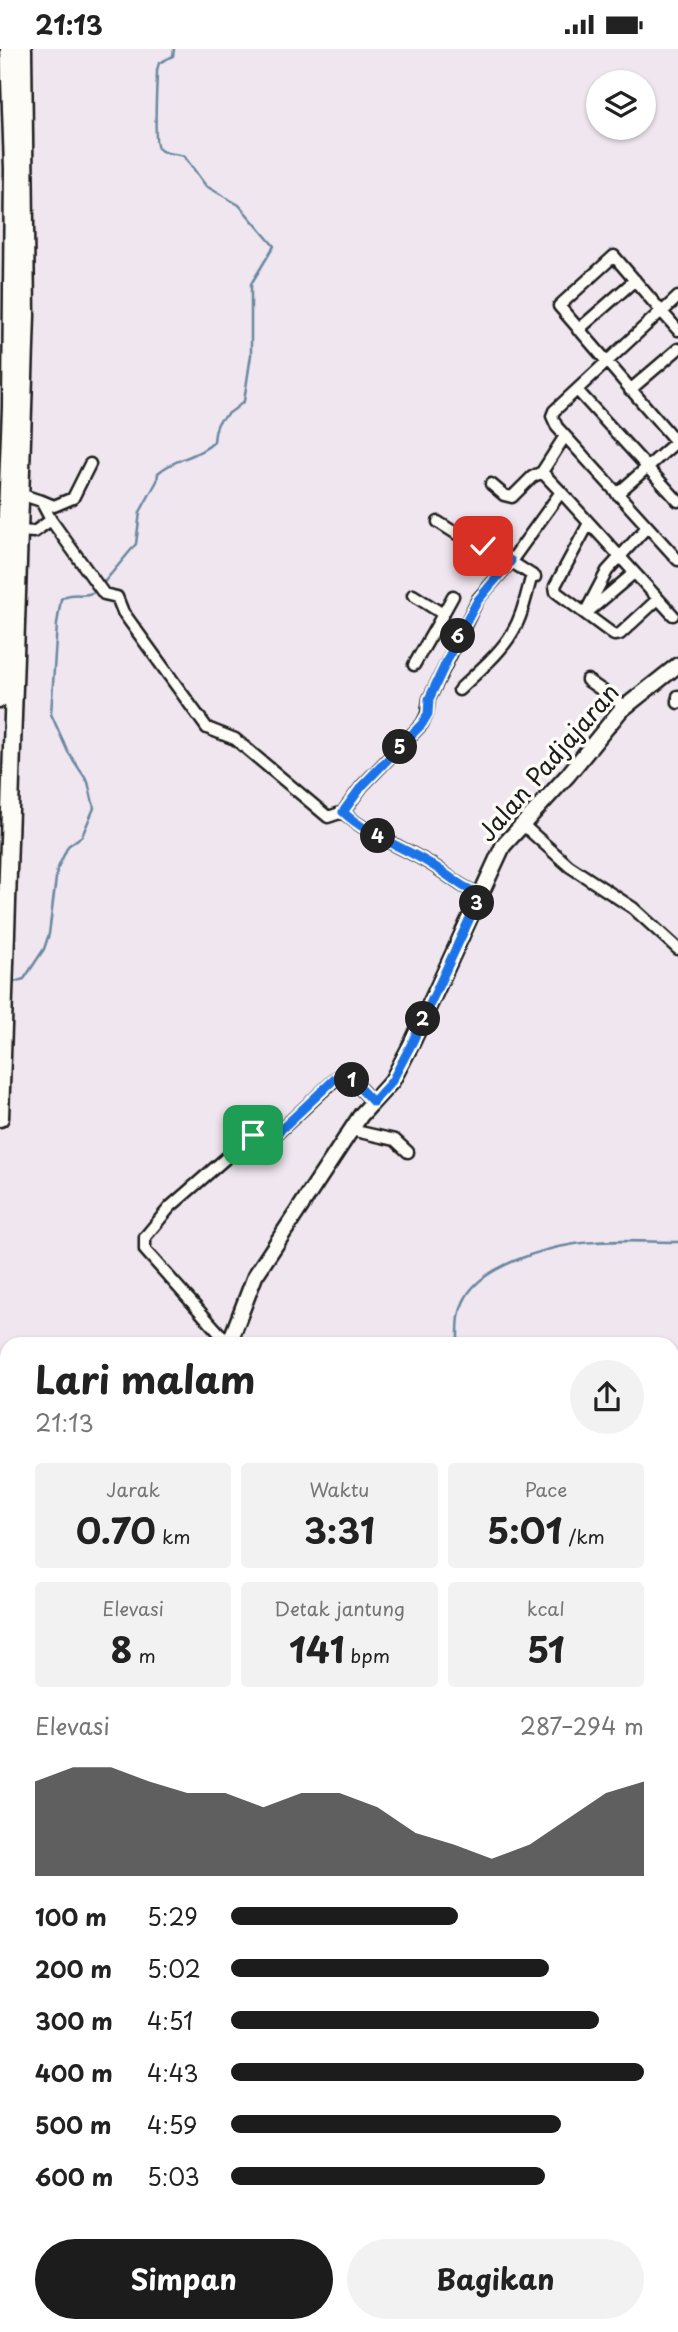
<!DOCTYPE html>
<html lang="id">
<meta charset="utf-8">
<style>
:root{--surface:#fff;--page:#f2f2f2;--text:#222;--muted:#767676;--accent:#1c1c1c}
body{margin:0;font-family:"Playpen Sans",sans-serif;background:var(--page);color:var(--text);height:100vh;display:flex;flex-direction:column;font-size:26px;white-space:nowrap}
*{box-sizing:border-box;margin:0}
p{font-size:23px;color:var(--muted)}
.icon{flex:none;width:38px;height:38px;fill:none;stroke:currentColor;stroke-width:2;stroke-linecap:round;stroke-linejoin:round}
.map{position:relative;flex:1;overflow:hidden}
.panel{position:absolute;left:0px;top:1288px;width:679px;height:996px;display:flex;flex-direction:column;background:var(--surface);border-radius:21px 21px 0 0;box-shadow:0 2px 5px #0004}
.panel>*{flex:none}
.tools{position:absolute;left:586px;top:21px;display:grid;gap:14px}
.tools a{display:grid;place-items:center;width:70px;height:70px;border-radius:50%;background:var(--surface);box-shadow:0 2px 5px #0004;font-size:35px}
.pin{position:absolute;display:grid;place-items:center;width:60px;height:60px;color:#fff;margin:-30px;border-radius:14px;box-shadow:0 4px 10px #0006}
.km{position:absolute;width:35px;height:35px;margin:-18px;border-radius:50%;background:#222;color:#fff;font-size:19px;line-height:35px;text-align:center}
.round{display:grid;place-items:center;flex:none;width:74px;height:74px;border-radius:37px;background:var(--page)}
.headline{display:flex;align-items:center;justify-content:space-between;height:119px;padding:0 35px}
h1{font-size:38px;font-weight:700;line-height:52px}
.stats{display:grid;grid-template-columns:repeat(3,1fr);gap:10px;height:119px;padding:7px 35px}
.stats div{display:grid;align-content:center;border-radius:7px;background:var(--page);text-align:center}
.stats b{font-size:35px;font-weight:700}
.stats small{font-size:19px;font-weight:400}
.stats p{font-size:19px}
.chart{height:196px;padding:14px 35px}
.chart p{display:flex;justify-content:space-between}
.chart svg{width:100%;height:126px;margin-top:7px;fill:var(--accent);opacity:.7}
.primary-button{display:flex;gap:14px;margin-top:auto;padding:14px 35px}
.primary-button a{flex:1;height:80px;border-radius:42px;background:var(--accent);color:#fff;font-size:28px;font-weight:700;line-height:80px;text-align:center}
.primary-button a+a{background:var(--page);color:var(--text)}
ul{padding:0 35px;list-style:none;font-size:23px}
li{display:grid;grid-template-columns:112px 84px 1fr;align-items:center;height:52px}
li i{height:18px;border-radius:9px;background:var(--accent)}
.status{display:flex;justify-content:space-between;align-items:center;height:49px;padding:0 35px;background:var(--surface);direction:ltr}
.status svg{height:19px;fill:currentColor}
.map>svg:first-child{display:block}
.lines{fill:none;stroke-linecap:round;stroke-linejoin:round}
.stream{stroke:#6988a1;stroke-width:2.5}
.street-casing{stroke:#1c1c1c;stroke-width:15}
.secondary-casing{stroke:#1c1c1c;stroke-width:19}
.primary-casing{stroke:#1c1c1c;stroke-width:21}
.street{stroke:#fdfcf7;stroke-width:10}
.secondary{stroke:#fdfcf7;stroke-width:14}
.primary{stroke:#fdfcf7;stroke-width:16}
.route-casing{stroke:#fff;stroke-width:14}
.route{stroke:#1a73e8;stroke-width:9}
.labels{text-anchor:middle;stroke-width:7;stroke-linejoin:round;paint-order:stroke}
.street-label{font-size:24px;fill:#1c1c1c;stroke:#fdfcf7}
</style>
<div class="status"><b>21:13</b><svg viewBox="0 0 49 12"><path d="M0 12V9h3v3zM5 12V6h3v6zM10 12V3h3v9zM15 12V0h3v12zM26 1h20v11H26zM47 4h2v5h-2z"/></svg></div>
<div class="map">
<svg width="678" height="2283" viewBox="0 0 678 2283">
<rect width="100%" height="100%" fill="#f0e6ef"/>
<filter id="ink" filterUnits="userSpaceOnUse"><feTurbulence type="fractalNoise" baseFrequency=".0143" numOctaves="2"/><feDisplacementMap in="SourceGraphic" scale="14" xChannelSelector="R" yChannelSelector="G"/><feConvolveMatrix kernelMatrix="1 2 1 2 8 2 1 2 1" color-interpolation-filters="sRGB"/></filter>
<g filter="url(#ink)">
<g class="lines">
<path class="stream" d="M101,537l35,-42 4,-32 17,-31 1,-8c17,-15 39,-15 56,-31 2,-30 12,-22 30,-41l7,-46v-71l23,-38 -35,-41 -33,-19 -22,-30c-8,-3 -20,-1 -26,-8 -5,-5 -1,-66 -1,-78l2,-7 14,-7 1,-7
M11,934l13,-4 20,-30 5,-15 8,-64 11,-24 14,-10 12,-28 -6,-26 -20,-30 -17,-38 6,-90 4,-25c11,-9 24,0 35,-8
M458,1295c0,-16 -1,-32 8,-47 17,-31 76,-48 109,-53 33,-5 70,-2 103,-2
M672,1592l6,-5
M0,1833l7,-3
M177,2283l4,-6"/>
<defs>
<path id="street" d="M678,248l-16,15 -48,-56 -55,50 119,138
M578,281l57,-50
M678,281l-16,-18 -4,2 -104,97 -2,5 5,11 121,133
M577,341l101,111
M630,341l48,-41
M491,435l13,11 8,2 20,-20 10,-5
M561,443l112,123
M20,445l21,7 10,19 53,74 13,3 6,15 84,116 28,11 93,78 15,-5c25,23 58,34 86,51 19,11 31,25 52,31
M617,445l59,-52
M42,452l12,5 19,-8 17,-34
M438,473l41,26 6,-3 50,32
M589,474l-34,63 1,6 58,43 6,-1 38,-35
M20,482l14,1 17,-12
M413,546l30,19
M453,547l-16,29 21,12
M589,562l45,-38
M585,564l22,-42 40,-44
M414,616l23,-40
M587,631l38,26
M459,641c18,-18 40,-35 53,-57 11,-18 14,-38 20,-58
M678,647v7
M343,763l19,-26 60,-62 5,-10 2,-15 49,-100 31,-35 52,-72 -19,-20 23,-36
M522,775l47,42 64,42 45,41
M351,1081l44,10 13,12
M229,1295l-84,-94v-13l25,-30 80,-70 6,-2 15,4 70,-65 7,2 25,26
M0,1490l7,12
M672,1491l6,-3
M672,1929l6,-5
M672,2061h6
M472,2277l4,6
M89,2283l7,-6"/>
<path id="secondary" d="M229,1295l26,-68 106,-161 31,-34 20,-38 91,-197 65,-71 52,-64 58,-46
M0,1522l7,3
M0,1549l7,-5"/>
<path id="primary" d="M0,650l11,-292 2,-238 -4,-120
M0,1069l26,-803 -3,-266"/>
</defs>
<use href="#street" class="street-casing"/>
<use href="#secondary" class="secondary-casing"/>
<use href="#primary" class="primary-casing"/>
<use href="#street" class="street"/>
<use href="#secondary" class="secondary"/>
<use href="#primary" class="primary"/>
</g>
</g>
<g class="lines" filter="url(#ink)">
<defs>
<path id="route" d="M253,1086l18,4 70,-66 7,3 25,26 19,-21 20,-38 69,-149c-21,-6 -33,-20 -52,-31 -28,-17 -61,-28 -86,-51l19,-26 60,-62 6,-10 1,-15 29,-62 20,-37 33,-39 -28,-15"/>
</defs>
<use href="#route" class="route-casing"/>
<use href="#route" class="route"/>
</g>
<g class="labels">
<g class="street-label">
<text transform="translate(549 714) rotate(-49)" y="8">Jalan Padjajaran</text>
</g>
</g>
</svg>
<div class="tools">
<a><svg class="icon" aria-label="layers" viewBox="0 0 24 24"><path d="M12 4l9 5-9 5-9-5zM3 14l9 5 9-5"/></svg></a>
</div>
<div class="pin" style="left:253px;top:1086px;background:#1e9e55"><svg class="icon" aria-label="arrive" viewBox="0 0 24 24"><path d="M6 21V4h12l-3 4 3 4H6"/></svg></div>
<div class="pin" style="left:483px;top:497px;background:#d93025"><svg class="icon" aria-label="check" viewBox="0 0 24 24"><path d="M5 12l5 5 9-10"/></svg></div>
<b class="km" style="left:352px;top:1031px">1</b>
<b class="km" style="left:423px;top:970px">2</b>
<b class="km" style="left:477px;top:854px">3</b>
<b class="km" style="left:378px;top:787px">4</b>
<b class="km" style="left:400px;top:698px">5</b>
<b class="km" style="left:458px;top:587px">6</b>
<section class="panel">
<div class="headline"><div><h1>Lari malam</h1><p>21:13</p></div><a class="round"><svg class="icon" aria-label="share" viewBox="0 0 24 24"><path d="M12 15V3M7 8l5-5 5 5M5 13v7h14v-7"/></svg></a></div>
<div class="stats">
<div><p>Jarak</p><b>0.70<small> km</small></b></div>
<div><p>Waktu</p><b>3:31</b></div>
<div><p>Pace</p><b>5:01<small> /km</small></b></div>
</div>
<div class="stats">
<div><p>Elevasi</p><b>8<small> m</small></b></div>
<div><p>Detak jantung</p><b>141<small> bpm</small></b></div>
<div><p>kcal</p><b>51</b></div>
</div>
<div class="chart"><p><span>Elevasi</span>287–294 m</p>
<svg viewBox="0 0 160 44" preserveAspectRatio="none"><path d="M0 44V11L10 6L20 6L30 11L40 15L50 15L60 20L70 15L80 15L90 20L100 29L110 33L120 38L130 33L140 24L150 15L160 11V44z"/></svg>
</div>
<ul>
<li><b>100 m</b>5:29<i style="width:55%"></i></li>
<li><b>200 m</b>5:02<i style="width:77%"></i></li>
<li><b>300 m</b>4:51<i style="width:89%"></i></li>
<li><b>400 m</b>4:43<i style="width:100%"></i></li>
<li><b>500 m</b>4:59<i style="width:80%"></i></li>
<li><b>600 m</b>5:03<i style="width:76%"></i></li>
</ul>
<div class="primary-button"><a>Simpan</a><a>Bagikan</a></div>
</section>
</div>
